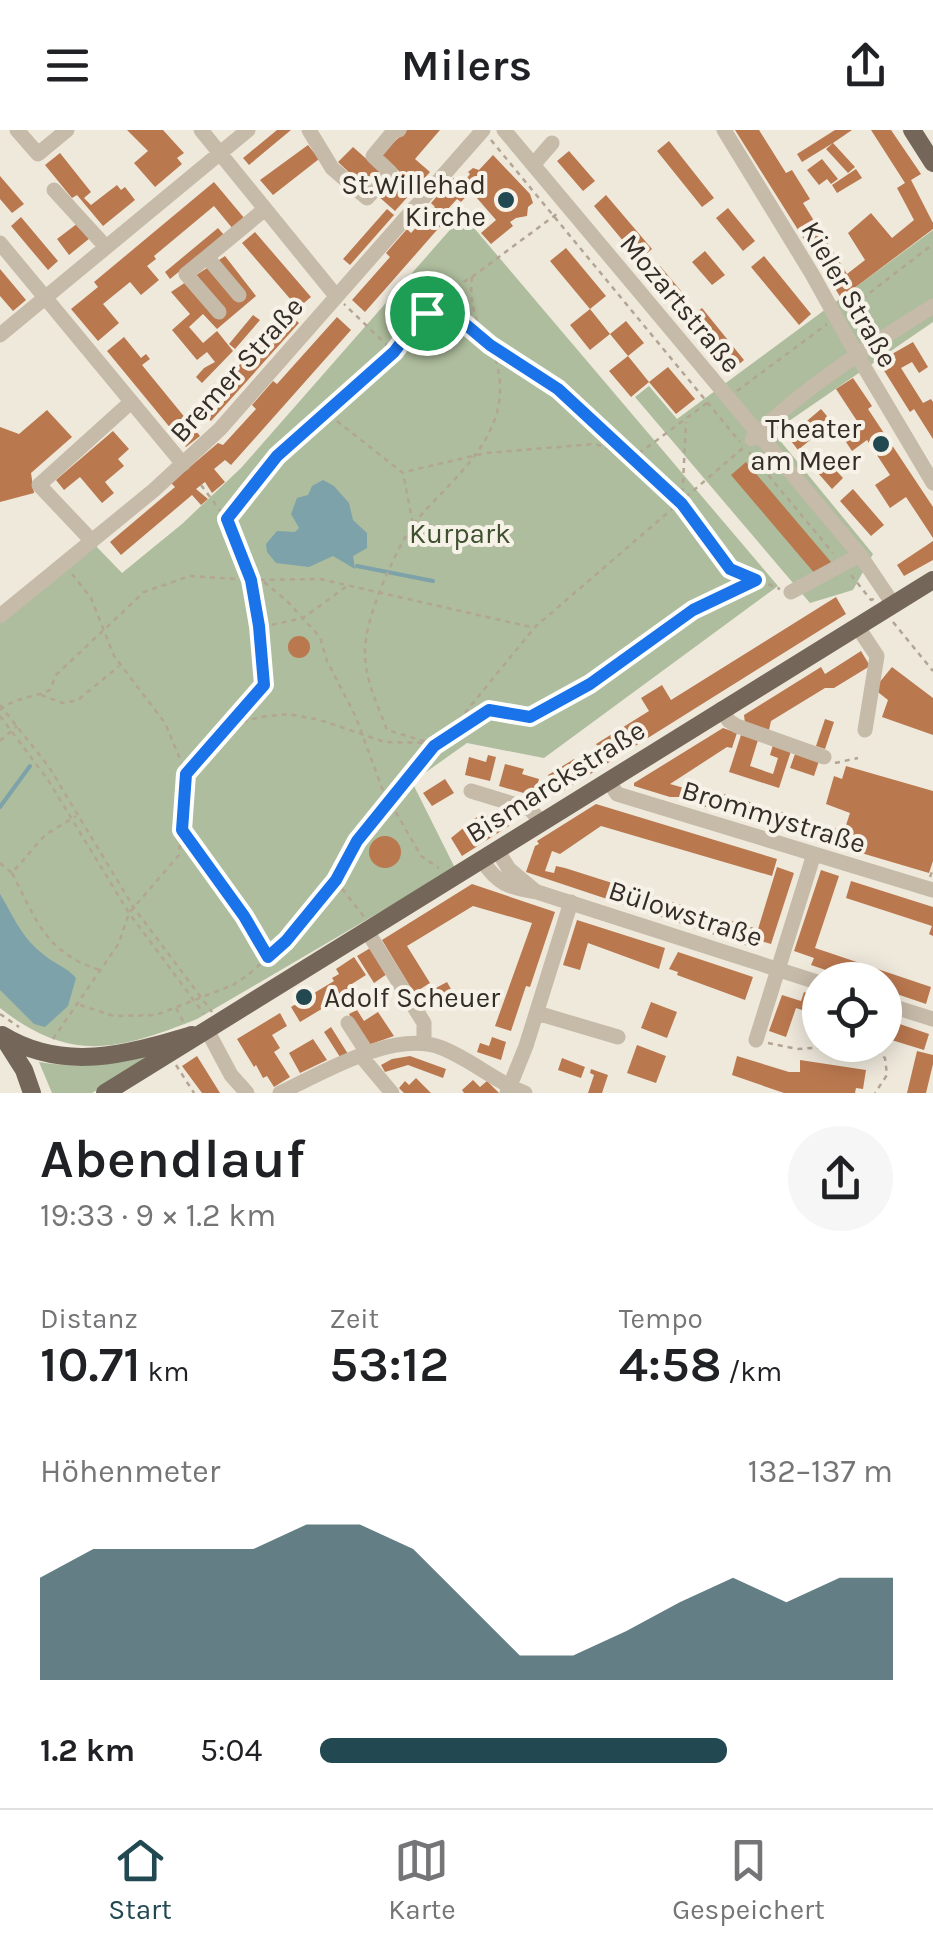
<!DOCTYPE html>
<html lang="de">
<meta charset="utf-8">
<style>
:root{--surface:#fff;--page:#f6f6f6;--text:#202124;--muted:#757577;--line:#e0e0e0;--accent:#224851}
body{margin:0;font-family:Karla,sans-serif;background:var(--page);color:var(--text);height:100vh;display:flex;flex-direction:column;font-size:38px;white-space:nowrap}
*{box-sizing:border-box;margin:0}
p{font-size:32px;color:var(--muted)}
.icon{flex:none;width:55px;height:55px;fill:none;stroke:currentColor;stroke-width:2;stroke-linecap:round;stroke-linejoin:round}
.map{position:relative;height:963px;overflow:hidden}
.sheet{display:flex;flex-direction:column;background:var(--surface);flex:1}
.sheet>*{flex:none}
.tools{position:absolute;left:802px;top:832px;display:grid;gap:20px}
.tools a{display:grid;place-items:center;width:100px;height:100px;border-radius:50%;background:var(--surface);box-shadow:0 5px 25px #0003;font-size:50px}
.pin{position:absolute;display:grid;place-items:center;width:85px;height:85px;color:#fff;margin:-42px;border:5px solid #fff;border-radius:50%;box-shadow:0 2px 10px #0007}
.round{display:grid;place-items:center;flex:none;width:105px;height:105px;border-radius:52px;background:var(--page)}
.summary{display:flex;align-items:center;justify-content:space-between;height:170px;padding:0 40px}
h1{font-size:55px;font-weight:600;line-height:75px}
.stats{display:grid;grid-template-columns:repeat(3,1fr);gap:15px;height:170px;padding:10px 40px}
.stats div{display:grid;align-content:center}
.stats b{font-size:50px;font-weight:600}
.stats small{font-size:28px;font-weight:400}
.stats p{font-size:28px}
.chart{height:280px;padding:20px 40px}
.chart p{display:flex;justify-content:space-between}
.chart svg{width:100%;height:180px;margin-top:10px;fill:var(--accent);opacity:.7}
ul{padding:0 40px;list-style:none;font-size:32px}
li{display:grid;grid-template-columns:160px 120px 1fr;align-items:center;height:75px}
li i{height:25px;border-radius:12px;background:var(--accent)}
header{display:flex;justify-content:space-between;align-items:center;height:130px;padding:0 40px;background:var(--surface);font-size:45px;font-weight:600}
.tab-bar{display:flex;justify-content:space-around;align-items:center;height:140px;border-top:2px solid var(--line);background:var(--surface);font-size:28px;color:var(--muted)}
.tab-bar a{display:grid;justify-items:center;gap:5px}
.tab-bar .active{color:var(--accent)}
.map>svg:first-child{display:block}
.green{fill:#aebd9d}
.water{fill:#7da2aa}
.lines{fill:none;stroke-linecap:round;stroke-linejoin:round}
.stream{stroke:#7da2aa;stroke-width:4}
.building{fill:#ba784f}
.path{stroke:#b2a593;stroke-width:2.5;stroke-dasharray:5 5;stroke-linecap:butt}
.minor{stroke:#c6baa9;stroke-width:15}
.major{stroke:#74675a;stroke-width:18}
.route-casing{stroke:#fff;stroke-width:20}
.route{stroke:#1a73e8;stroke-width:12}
.poi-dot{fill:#224851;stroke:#f7f2e8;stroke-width:4}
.labels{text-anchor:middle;stroke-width:8;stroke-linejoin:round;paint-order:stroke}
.poi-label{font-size:28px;fill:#342d28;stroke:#f7f2e8;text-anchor:end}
.street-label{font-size:28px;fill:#342d28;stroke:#f7f2e8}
.park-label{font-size:28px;fill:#3f502e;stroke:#f7f2e8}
</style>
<header><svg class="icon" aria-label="menu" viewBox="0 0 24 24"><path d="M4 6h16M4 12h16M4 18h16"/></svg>Milers<svg class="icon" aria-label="share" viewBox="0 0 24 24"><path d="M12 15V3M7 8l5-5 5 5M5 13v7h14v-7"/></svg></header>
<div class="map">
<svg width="933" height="963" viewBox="0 0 933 963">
<rect width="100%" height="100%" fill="#efe9dc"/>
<path class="green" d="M463,85l315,371 -234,172 -77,-15 -55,39 43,86 -258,151c-78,31 -126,45 -197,-11v-387l93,-78 29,30 60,-49 59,-56z
M933,100v92l-160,110 100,122 -20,36 -43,13 -175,-206 14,-11 28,33z
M169,918l-77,45h-40l-13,-31c51,9 81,-1 130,-14z"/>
<path class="water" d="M323,350l11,6 15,17 4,17 14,13v15l-14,8 2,13 -22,-13 -24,11 -33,-4 -9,-11 -1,-8 11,-13 18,1 4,-4 -8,-14 6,-16 11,-3 4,-9z
M0,764c14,23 21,43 43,60 11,10 24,13 33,24l-8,28 -23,21 -11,-3 -34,-34z"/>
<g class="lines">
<path class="stream" d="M357,436l76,15
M0,677l30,-41"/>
</g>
<path class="building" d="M127,0h36l21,23 -7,5 5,6 -27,23 -21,-24 14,-12z
M277,0h14l-42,35 -6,-7z
M407,0h33l-25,29 15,13 -35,39 -17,-15 22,-24 -19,-18z
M735,0h24l27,43 6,-3 18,29 -7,4 44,71 18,-14 -17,-27 23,-20 21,25 22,-18 -17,-32 8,-5 -34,-53h20l30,44 -10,6 22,43v6l-92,69z
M835,0h17l-19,13 22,24 -7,6 -22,-24 7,-6 -31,19 -5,-8z
M669,11l45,57 -12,9 -45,-56z
M308,15l11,14 -46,36 -13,-15z
M353,17l27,24 -15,16 -27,-25z
M569,21l26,30 -12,10 -26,-30z
M60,23l31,39 -7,6 7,7 26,-20 4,5 4,-3 10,13 -32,26 -26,-31 -5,3 -27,-33z
M493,25l37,39 3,9 -5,4 -1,9 -11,2 -6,4 3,4 -22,18 -10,-11 15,-13 -20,-23v-11l-15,16 -4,-3 -10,11 4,4 -86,98 -13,-12 38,-43 -4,-4 21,-24 4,4 24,-26 -4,-4 22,-25 9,7 8,-11 -2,-2 5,-4 6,2z
M822,29l16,20 -7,5 -4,-5 -8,6 -12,-15z
M856,39l6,9 -25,15 -5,-8z
M0,46l24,28 -12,9 -12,-14z
M214,52l31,37 -12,10 -19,-23 -60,50 2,3 -9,7 12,14 -18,15 -11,-13 -27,22 16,19 -21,18 -27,-32 27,-22 -4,-5z
M606,65l46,54 -13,11 -45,-54z
M728,78l27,33 -12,10 -27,-33z
M387,79l7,6 -44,50 -7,-6z
M21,87l37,44 -10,9 -37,-44z
M78,93l12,15 -21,17 -12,-16z
M218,98l6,7 -54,44 -5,-7z
M255,102l56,65 -13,11 -56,-65z
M566,118l40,48 -16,13 -40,-48z
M705,121l20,24 -13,10 -20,-23z
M225,126l31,40 -39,33 -14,-15 -14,13 14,16 14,-12 16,20 -31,32 -6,-6 8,-9 11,-6 -8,-10 -10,8 -25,-30 18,-16 -19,-22z
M764,126l47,58 -12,11 -48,-58z
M660,136l27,32 -12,10 -27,-32z
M0,139l26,31 -13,11 -13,-15z
M702,178l42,52 -13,11 -43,-52z
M590,179l20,25 -20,16 -20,-25z
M287,182l12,11 -88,98 -12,-11z
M253,185l7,5 -25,29 -6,-5z
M337,187l14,13 -120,135 -6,-5 -11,9 11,13 -13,11 -7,-11 -9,7 12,10 -7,6 -9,-10 -71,60 -11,-13 65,-55 -4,-4 47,-40 5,2 33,-36 -4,-4 21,-24 4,3z
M626,191l18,22 -16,13 -18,-22z
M124,207l17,21 5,-4 4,5 -8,6 58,71 -14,11 -79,-96z
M913,212l15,25 -9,6 -7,-11 -11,6 22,35 8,-4 2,3v37l-19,-30 -4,3 -27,-43 13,-9 -4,-6z
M628,226l21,26 -18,15 -22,-26z
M668,237l27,32 -19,15 -27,-32z
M853,248l19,28 -4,3 65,98v31l-27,-41 -16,11 -15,-23 15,-10 -23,-35 -15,11 -10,-15 17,-12 -23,-35z
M821,279l11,13 -34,28 -10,-13z
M47,280l25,27 -41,36 3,20 -34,9v-75l19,7z
M113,301l16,18 -11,10 6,7 -19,16 9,11 -12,10 -22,-26 -16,13 -8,-10z
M821,324l22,24 -11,11 -22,-25z
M746,332l85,100 -15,13 -85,-100z
M853,359l31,36 -13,11 -31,-35z
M933,411v19l-29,16 -7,-11z
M836,467l10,17 -286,179 -12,-18 26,-16 3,3 22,-14 -3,-4 53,-33 -8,-13 21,-13 9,15z
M288 517a11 11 0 1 1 22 0a11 11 0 1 1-22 0Z
M861,521l9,15 -36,22h-9l-54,33 -2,9 -24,-7 -1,-8 77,-48 4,7z
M892,537l41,31v37l-51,-18 6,-17 -14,-11z
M825,589l9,3 -9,27 -9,-3z
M723,598l14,5 -5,15 -5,-1 -57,37 14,4 -4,9h-10l-36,-11v-3z
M741,605l17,5 -8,26 23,8 5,-16 -8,-3 3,-10 18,6 -12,37 -50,-16z
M795,624l24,7 -5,15 -24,-8z
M488,625l8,2 -6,24 -25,-6 4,-18 17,5z
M505,634l19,5 -2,5 17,5 -5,17 -35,-10z
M846,636l87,25v70l-4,12 -247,-73 6,-17 156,48 6,-18 -24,-9 8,-28 8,3z
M445,649l9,14 -22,13 -9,-13z
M596,674l181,55 -5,17 -171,-50 -41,28 -8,-3 -7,20 9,2 2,-7 9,2 189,60 -6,18 -222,-74 9,-26 4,-2 -2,-3z
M498,679l11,17 -47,30 -11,-18 27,-22 3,4z
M369 722a16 16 0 1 1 32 0a16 16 0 1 1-32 0Z
M777,737l17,6 -23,71 -16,-5z
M821,740l18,6 -24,72 116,39 -5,17 -41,-14v-10h-30l-44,-15 3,-7 -20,-7z
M851,751l82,26v29l-4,-2 3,-8 -86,-28z
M472,754l83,28 -25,75 -4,-1 -15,45 -16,-5 37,-103 -59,-17 -66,40 23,37 -16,10 -32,-53z
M577,790l88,28 -6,21 -71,-26 -8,27 -17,-5z
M372,817l15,27 -13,9 -17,-27z
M678,822l75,25 -8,23 -68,-25 1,-3 -9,-3z
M354,827l12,18 -19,12 3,5 -50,30 -9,-15 43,-26 -2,-3 7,-4 -3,-5z
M447,852l9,16 -15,9 -9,-17z
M804,862l16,6v18l-24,-8 -10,29 -17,-6 13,-36 19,6z
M651,872l26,10 -10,26 -26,-10z
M357,880l7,11 14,-9 16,24 -26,9 -19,-31z
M280,883l7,13 -15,9 8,13 -6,4 16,25 -16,10 -7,-11 -4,2 -7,-13 -2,2 -17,-28z
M885,889l44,15 -5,16 -39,-12z
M331,897l17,27 -8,3 -16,-25z
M492,907l14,5 -5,18 -24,-8 3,-9 9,3z
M313,909l14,21 -27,13 -11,-20z
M637,915l29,11 -10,27 -29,-10z
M917,921l16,4v9l-7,29h-19z
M197,926l23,37h-18l-20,-27z
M410,926l36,13 -3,9 -35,-13 -23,7 -4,-7 11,-6z
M737,926l52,16h11v-12l66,10 -3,19 -7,-1 -1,5h-71l-52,-18z
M562,928l23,9 -4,11 -23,-8z
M591,939l17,6 -6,18h-14l6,-18 -4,-2z
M416,948l15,15h-27l-5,-5 6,-7 4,4z
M473,950l7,7 7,-6 12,12h-35l-2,-3z"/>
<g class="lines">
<path class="path" d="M491,10l249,302
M472,147c-3,23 3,45 16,65
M846,181l87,-67
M418,188l7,-14 47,-27 86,-64
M396,220l22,-30 9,-7 31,5 32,27 35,20 33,24 42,42 34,26 -39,-13 -109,9 -82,19
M737,261l90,-67
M707,273l-73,54 48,46 48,66 50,20
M749,322l84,101
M201,355l25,33
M682,373l4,-81
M413,394c45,-52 110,-96 79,-175
M72,444l19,24 23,58 51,67 21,50
M851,445l20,25 5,-2
M264,452l23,19 33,36 7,24 28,54 27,73 39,68 18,12
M893,492l40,49
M262,497l41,-9 44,-32
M41,565l22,8 15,-3 41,-34
M0,575l49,62 85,141 78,104
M0,580c18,-14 30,-11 50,-20l6,-15 88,-83 46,-16 61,4 69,-1 211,48
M0,586l48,64 81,133 75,101
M233,595l27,-8 28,-3 32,6 65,22 46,1 -44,-13c-9,-24 -21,-48 -22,-74 -2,-36 29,-102 48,-132l-10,-51 -75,-59
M444,607l45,-27 40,7 61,-34 103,-73 63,-30
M0,611l17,-15
M835,633l23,-5
M183,702l61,85 23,40
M0,733l12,10 33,-38 31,-19
M12,743c24,46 33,80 88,97
M930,747l3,-8
M336,751l29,37
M80,875l34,11 42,-1 77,-30 15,-10 38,-34 50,-61 21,-39 43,-55 64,-72 71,-87 209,-180
M176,878l8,15
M0,884l19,13
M53,909l66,-96 10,-30 50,-58 7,-81 78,-89 -5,-58 -8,-47 -24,-61 50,-62 117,-105 -50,-48
M768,913l29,6 59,-4
M867,915l18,13 2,17 -12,18
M176,935l18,28"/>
<path class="minor" d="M17,0l21,24 29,-24
M201,0l135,166
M309,0l23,38 35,30 23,-26 -17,-16 20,-24 6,-2
M504,0l356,425 33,49
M724,0l88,144 45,81 76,128
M533,35l19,-22
M54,60l52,57
M0,113l183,221
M207,127l58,-48
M219,182l-33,-38 21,-17 32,38
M0,205l248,-205
M752,309c53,-53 118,-93 181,-133
M92,411l-53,-56 92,-83
M791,462l69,-37
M0,486l154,-126 66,-61 263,-299
M857,496l20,30 -12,74
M721,579l8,12 8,5 87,31
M608,650l9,14 316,96
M471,661l59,18 11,13
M497,720l12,19 25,21
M482,730c15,24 28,28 55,32l283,91
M367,801l57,92v19
M885,874l48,15
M537,883l81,24
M348,893l20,31
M207,900l24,45 16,18
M756,910l58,-186
M361,926l31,37
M280,963c44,-21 115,-64 162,-45 30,12 54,34 83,45
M507,963l19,-47 45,-144"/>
<path class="major" d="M912,0l21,33
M2,905c62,38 125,19 190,0
M5,910l19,30 8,23
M105,963l828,-513"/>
</g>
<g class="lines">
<defs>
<path id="route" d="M427,183l31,5 32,27 68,44 124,115 48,65 26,11 -63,30 -103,74 -60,33 -41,-7 -55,36 -77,95 -21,39 -50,61 -18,16 -24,-41 -62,-86 4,-56 78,-89 -5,-59 -8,-46 -24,-61 50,-63 117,-104 24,-32z"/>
</defs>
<use href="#route" class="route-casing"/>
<use href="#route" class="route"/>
</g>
<g class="poi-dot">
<circle cx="506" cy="70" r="10"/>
<circle cx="881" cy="314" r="10"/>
<circle cx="304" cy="867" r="10"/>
</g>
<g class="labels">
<g class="poi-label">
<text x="486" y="64">St.Willehad<tspan x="486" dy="32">Kirche</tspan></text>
<text x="861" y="308">Theater<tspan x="861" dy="32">am Meer</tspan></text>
<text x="324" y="877" text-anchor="start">Adolf Scheuer</text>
</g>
<g class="street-label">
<text transform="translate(850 164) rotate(60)" y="10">Kieler Straße</text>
<text transform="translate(681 173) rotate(50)" y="10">Mozartstraße</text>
<text transform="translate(236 239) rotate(-48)" y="10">Bremer Straße</text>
<text transform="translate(555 651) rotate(-32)" y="10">Bismarckstraße</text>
<text transform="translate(774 686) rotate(17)" y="10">Brommystraße</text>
<text transform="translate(686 783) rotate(18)" y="10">Bülowstraße</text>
</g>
<g class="park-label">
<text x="460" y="413">Kurpark</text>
</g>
</g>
</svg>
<div class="tools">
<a><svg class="icon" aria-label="locate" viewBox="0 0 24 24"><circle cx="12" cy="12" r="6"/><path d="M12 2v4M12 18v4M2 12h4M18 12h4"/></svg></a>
</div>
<div class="pin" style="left:427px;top:183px;background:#1e9e55"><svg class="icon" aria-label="arrive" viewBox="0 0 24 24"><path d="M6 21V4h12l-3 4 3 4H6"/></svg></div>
</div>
<section class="sheet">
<div class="summary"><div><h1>Abendlauf</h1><p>19:33 · 9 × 1.2 km</p></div><a class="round"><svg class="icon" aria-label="share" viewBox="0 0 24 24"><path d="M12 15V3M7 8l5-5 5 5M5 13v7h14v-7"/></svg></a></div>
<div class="stats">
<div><p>Distanz</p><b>10.71<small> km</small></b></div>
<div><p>Zeit</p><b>53:12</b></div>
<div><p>Tempo</p><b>4:58<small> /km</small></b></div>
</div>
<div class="chart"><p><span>Höhenmeter</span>132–137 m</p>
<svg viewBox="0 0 160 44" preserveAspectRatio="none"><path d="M0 44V19L10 12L20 12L30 12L40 12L50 6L60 6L70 12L80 25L90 38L100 38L110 32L120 25L130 19L140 25L150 19L160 19V44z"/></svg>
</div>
<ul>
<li><b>1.2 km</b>5:04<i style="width:71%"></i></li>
</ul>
</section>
<nav class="tab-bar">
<a class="active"><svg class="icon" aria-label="home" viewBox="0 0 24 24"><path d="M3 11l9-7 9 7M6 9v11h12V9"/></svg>Start</a>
<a><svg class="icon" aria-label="map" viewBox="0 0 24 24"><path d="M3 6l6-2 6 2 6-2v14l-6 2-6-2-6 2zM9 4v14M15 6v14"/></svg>Karte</a>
<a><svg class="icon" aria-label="saved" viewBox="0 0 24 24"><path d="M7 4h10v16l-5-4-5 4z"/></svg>Gespeichert</a>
</nav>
